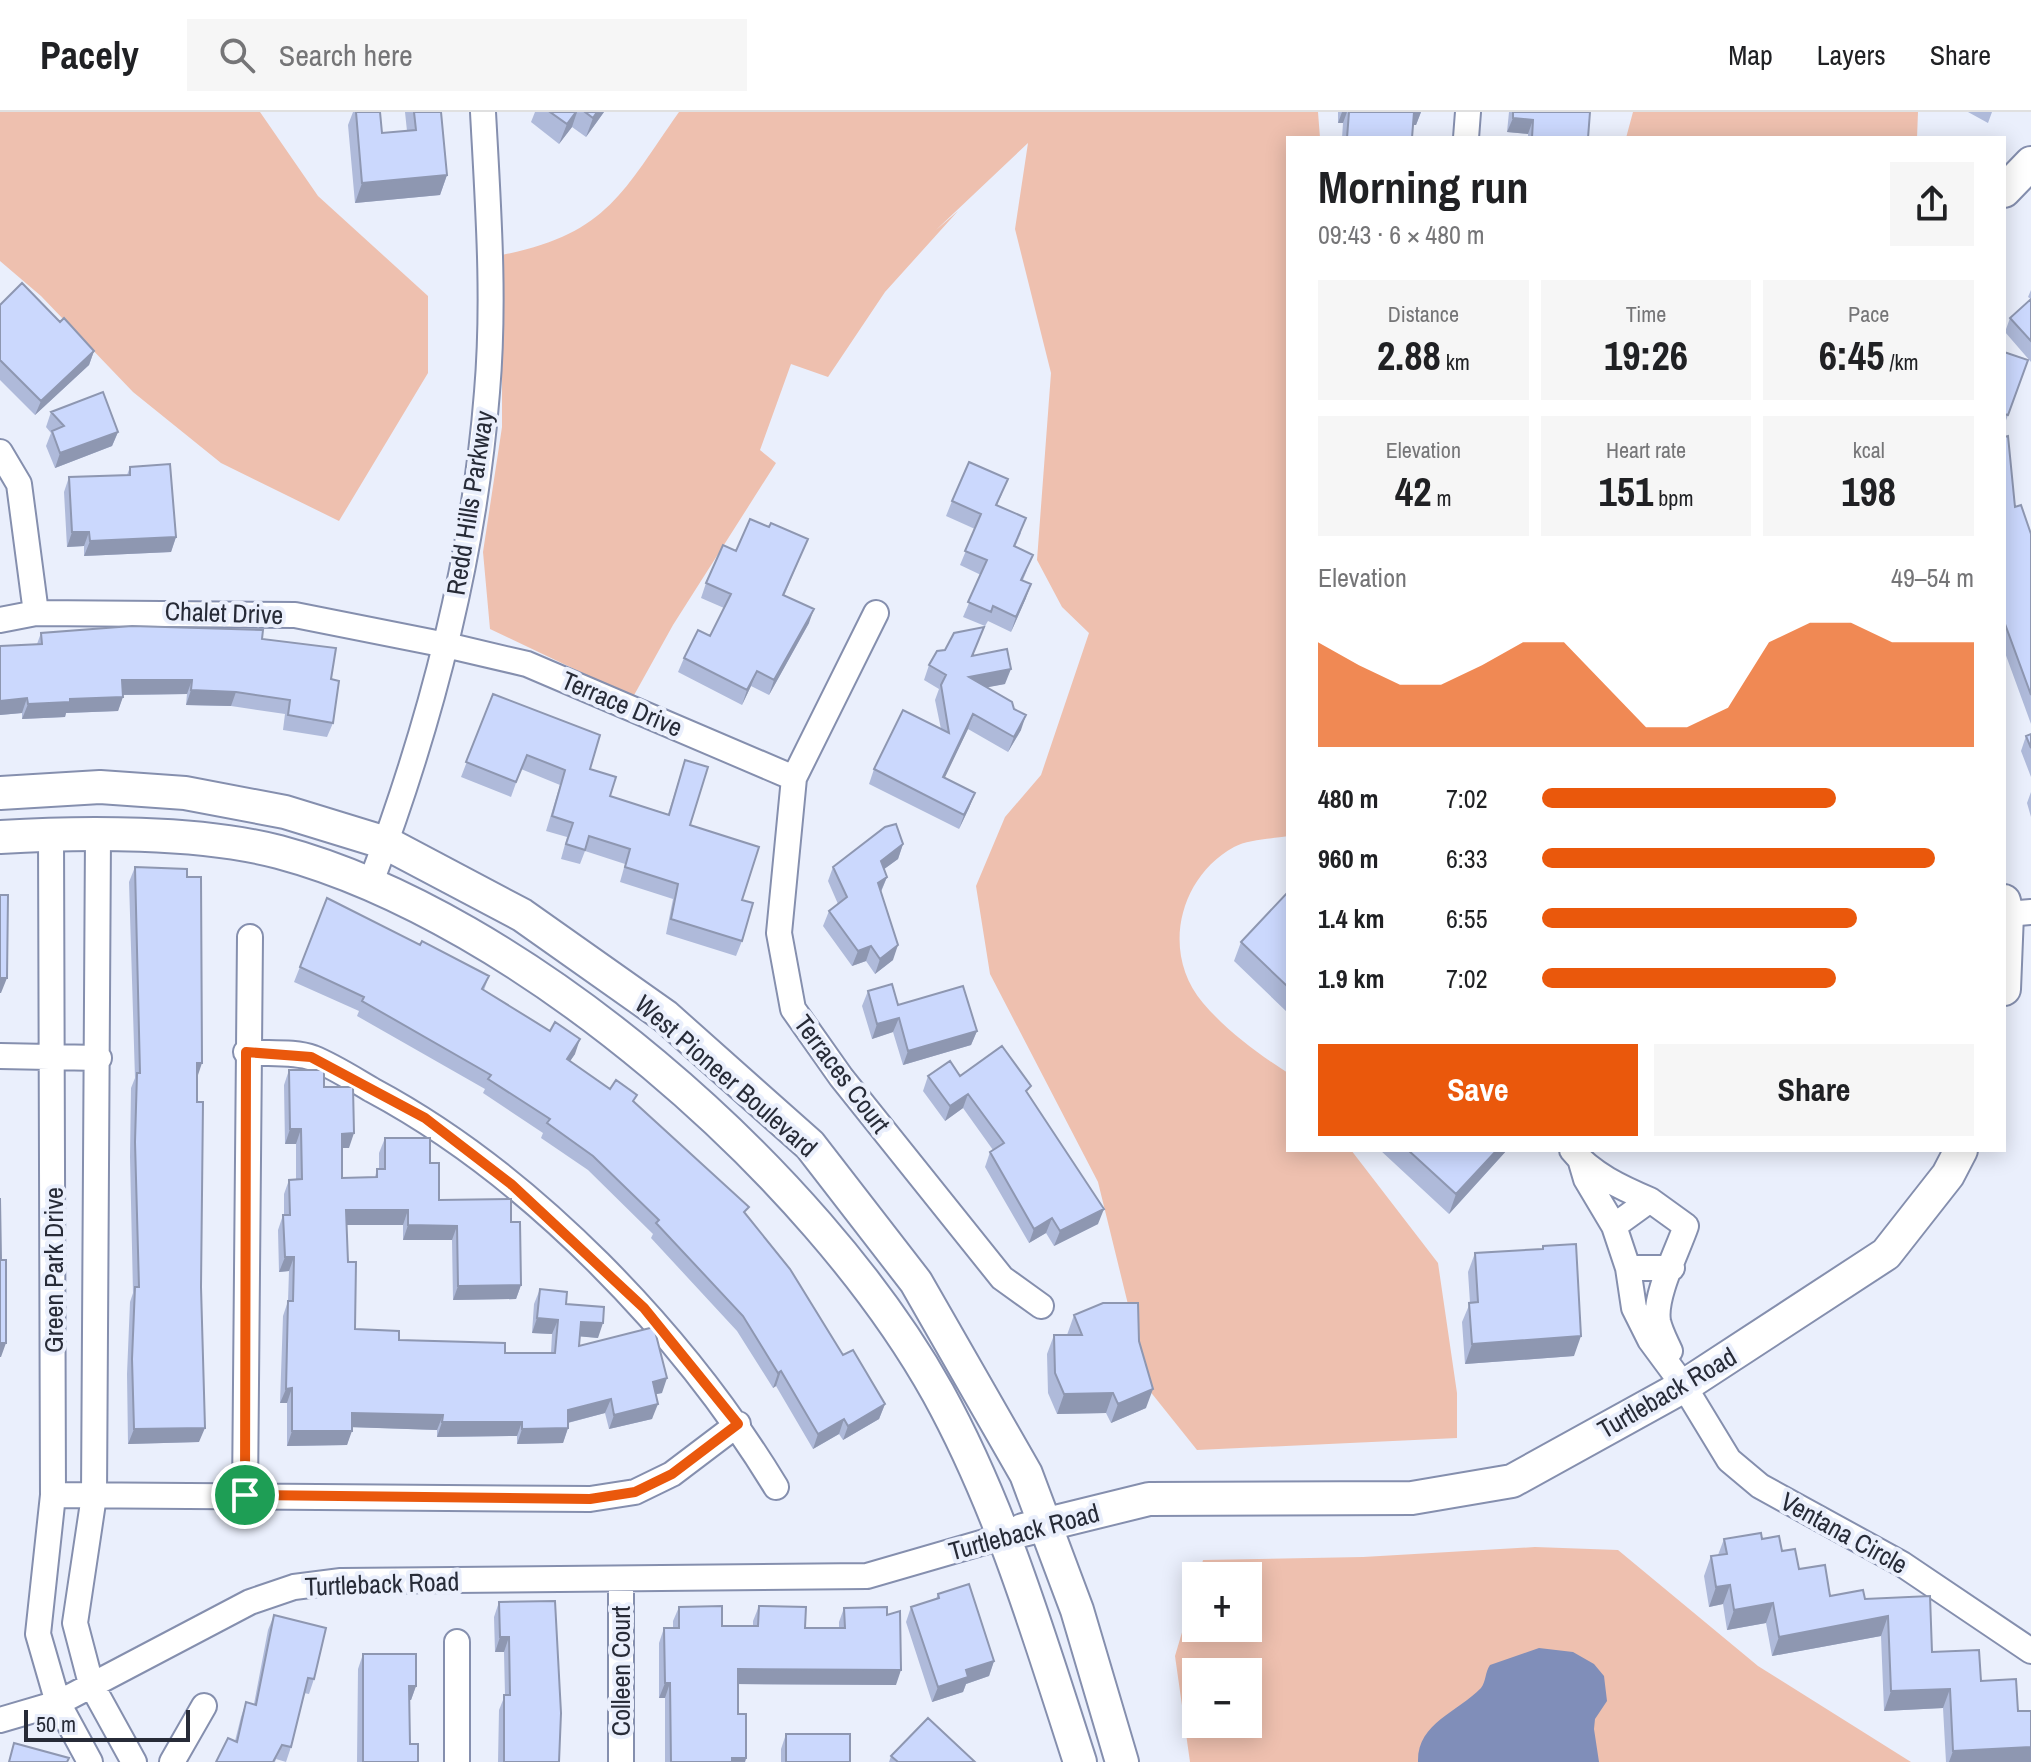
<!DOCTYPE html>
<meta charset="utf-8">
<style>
:root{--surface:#fff;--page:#f6f6f6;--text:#202124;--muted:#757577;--line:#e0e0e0;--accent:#ea580c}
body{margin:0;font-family:"Archivo Narrow",sans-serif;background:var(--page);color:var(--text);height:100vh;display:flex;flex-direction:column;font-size:30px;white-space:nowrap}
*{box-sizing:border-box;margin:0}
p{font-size:26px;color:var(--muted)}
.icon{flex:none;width:44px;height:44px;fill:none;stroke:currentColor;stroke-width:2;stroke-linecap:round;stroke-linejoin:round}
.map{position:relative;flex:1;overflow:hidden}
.details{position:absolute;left:1286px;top:24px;width:720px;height:1016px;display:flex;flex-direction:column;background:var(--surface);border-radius:0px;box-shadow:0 4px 20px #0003}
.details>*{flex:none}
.tools{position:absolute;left:1182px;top:1450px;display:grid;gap:16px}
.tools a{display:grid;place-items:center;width:80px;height:80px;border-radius:0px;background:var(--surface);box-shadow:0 4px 20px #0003;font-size:40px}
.scale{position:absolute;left:24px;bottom:20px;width:166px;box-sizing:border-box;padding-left:8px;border:4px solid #272b37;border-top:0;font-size:22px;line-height:28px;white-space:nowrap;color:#272b37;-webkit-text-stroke:6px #eaeffc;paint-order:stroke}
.pin{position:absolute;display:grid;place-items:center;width:68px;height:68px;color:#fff;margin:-34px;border:4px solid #fff;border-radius:50%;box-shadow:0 2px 8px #0007}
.round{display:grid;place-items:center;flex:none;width:84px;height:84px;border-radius:0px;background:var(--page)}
.summary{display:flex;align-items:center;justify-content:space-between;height:136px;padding:0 32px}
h1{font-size:44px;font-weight:700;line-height:60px}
.stats{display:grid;grid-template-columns:repeat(3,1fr);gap:12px;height:136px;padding:8px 32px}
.stats div{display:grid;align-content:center;border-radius:0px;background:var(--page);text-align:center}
.stats b{font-size:40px;font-weight:700}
.stats small{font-size:22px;font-weight:400}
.stats p{font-size:22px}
.chart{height:224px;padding:16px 32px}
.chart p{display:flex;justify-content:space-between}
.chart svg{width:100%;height:144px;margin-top:8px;fill:var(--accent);opacity:.7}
.action{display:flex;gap:16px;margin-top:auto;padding:16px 32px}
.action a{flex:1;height:92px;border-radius:0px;background:var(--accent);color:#fff;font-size:32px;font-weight:700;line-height:92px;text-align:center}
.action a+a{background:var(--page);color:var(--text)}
ul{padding:0 32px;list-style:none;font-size:26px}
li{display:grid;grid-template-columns:128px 96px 1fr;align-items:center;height:60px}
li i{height:20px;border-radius:10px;background:var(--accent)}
header{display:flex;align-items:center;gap:48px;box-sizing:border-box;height:112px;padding:0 40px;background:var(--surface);border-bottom:2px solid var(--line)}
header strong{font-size:38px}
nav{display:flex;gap:44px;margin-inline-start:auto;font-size:28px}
.search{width:560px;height:72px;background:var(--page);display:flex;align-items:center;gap:20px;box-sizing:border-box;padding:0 28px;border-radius:0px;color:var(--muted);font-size:30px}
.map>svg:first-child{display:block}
.green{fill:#eec0af;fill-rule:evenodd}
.water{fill:#808eb9}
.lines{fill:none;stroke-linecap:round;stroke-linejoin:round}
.minor-casing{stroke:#858fae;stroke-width:28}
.major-casing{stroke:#858fae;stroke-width:36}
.minor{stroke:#fff;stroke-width:24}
.major{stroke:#fff;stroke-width:32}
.wall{fill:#afbada}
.shaded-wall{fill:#8e97b1}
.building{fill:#cbd8fd;stroke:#8e97b1;stroke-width:2}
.route-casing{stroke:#fff;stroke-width:16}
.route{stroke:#ea580c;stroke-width:10}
.labels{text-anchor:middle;stroke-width:8;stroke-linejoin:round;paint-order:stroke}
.street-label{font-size:26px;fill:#272b37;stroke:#eaeffc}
</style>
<header>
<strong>Pacely</strong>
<div class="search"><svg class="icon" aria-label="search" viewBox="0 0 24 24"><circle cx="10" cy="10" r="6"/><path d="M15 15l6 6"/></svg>Search here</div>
<nav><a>Map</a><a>Layers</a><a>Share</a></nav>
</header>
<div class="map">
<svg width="2031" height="1650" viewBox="0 0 2031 1650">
<rect width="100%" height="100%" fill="#eaeffc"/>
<path class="green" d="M0,0h260l58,84 110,100v77l-89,148 -118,-58 -88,-71 -92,-96 -41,-35z
M679,0h639l2,26h-32v698c-16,3 -40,3 -54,11 -56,31 -73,107 -31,156 24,28 54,50 85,70v77h63l87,113 19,130v45l-260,12 -48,-60 -51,-208 -108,-208 -14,-88 29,-69 36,-42 48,-142 -27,-26 -25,-47 14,-187 -36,-144 13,-86 -92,87 22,-19 -73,81 -57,85 -37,-13 -31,86 16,13 -103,162 -40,72 -143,-68 -7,-77 19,-125v-172c105,-21 120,-62 177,-143z
M1633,0h285l-1,26h-291z
M1535,1435l83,3 140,116 153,96h-721l-15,-106 21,-71v43h52v-52h-49l4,-16 160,-3zM1196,1560h52v52h-52z"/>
<path class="water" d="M1539,1536l34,4 21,12 10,12 3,25 -12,18 -1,10 5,33h-181c-1,-39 40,-50 63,-74 5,-6 4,-16 9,-23z"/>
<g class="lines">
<defs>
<path id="minor" d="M1466,26l2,-26
M0,340l19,32 17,129
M876,501l-82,165 -15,155 14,76 48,68 161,201 39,28
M0,508l36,-7 259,2 151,30 81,19 267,114
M51,722l2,661 -15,139 20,69 32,59
M98,723l-4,661 -19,127 16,61 43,78
M371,770c59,-156 103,-324 116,-490 8,-93 1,-187 -4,-280
M2007,802l24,-2
M246,940c21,2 48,-1 67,6 20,8 40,21 59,32 159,85 311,244 404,397
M0,944l99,2
M1572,1038c19,24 50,38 78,50
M1581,1050l5,17 28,47
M1628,1156l6,40 16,32 34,46 45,74 31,26 142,78 129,87
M1670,1239c-4,-9 -10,-20 -12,-30 -4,-25 19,-69 28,-95l-36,-26 -36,26 14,42h44
M53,1383l537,4 45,-7 37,-18 66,-50
M245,1383l5,-558
M457,1530v120
M0,1608l58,-17 192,-101 44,-15 47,-6 526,-5 138,-40
M172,1650l32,-56
M621,1650v-182"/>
<path id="major" d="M2004,79l27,-28
M0,681l100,-6 85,6 100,19 101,31 136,72 143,101 145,129 106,137 110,192 51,136 45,152
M0,725c82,-5 199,-6 279,15 243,65 537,322 659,541 64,116 101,243 142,369
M2004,789l3,13 -3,75
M1023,1418l126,-31 263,-1 100,-17 172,-95 202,-132 62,-79 13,-25"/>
</defs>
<use href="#minor" class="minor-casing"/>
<use href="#major" class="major-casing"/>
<use href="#minor" class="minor"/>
<use href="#major" class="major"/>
</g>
<path class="wall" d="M353,0h27l2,21 25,-2 -2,-19h36l6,63 -7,20 -85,8 -7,-78z
M535,0h69l-18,25 -14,-10 -13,17 -28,-22z
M1338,0h83l-5,13h-3l-1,13h-70l1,-15h-5z
M1509,0h81l-2,26h-60v-4l-21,-2z
M1968,0h24l-4,11z
M2031,178v72l-26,-30 5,-14 21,-19 -3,-2z
M0,193l60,17 34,29 -5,14 -54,50 -35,-35z
M2004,240l4,63 -4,11z
M51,300l67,20 -6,14 -57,22 -9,-22 5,-13 -5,-6z
M2004,325l11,70 16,27v190l-27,-74z
M130,355l46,70 -5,15 -87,4v-10l-17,1 -3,-55 5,-15 58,-2z
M1002,382l-5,11 24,28 -6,14 12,23 -4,10 3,18 -15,34 -23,-11 -3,5 -22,-9 18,-42 -21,-10 15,-36 -29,-13 6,-15z
M802,441l-18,43 25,27 -40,72 -18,-9 -9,19 -64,-33 6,-14 26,-22 14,-28 -23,-10 5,-15z
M41,521l221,6 69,40 2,44 -6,14 -44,-7 2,-16 -54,-8 -45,-1 1,-11 -64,1 -5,16 -52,2 -1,4 -43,2v-6l-22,2v-69l37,-2z
M973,544l32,28 -18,3 34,43 -13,22 -40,-23 -24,49 31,15 -6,15 -10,21 -90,-45 5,-15 67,-40 -6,-29 4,-11 -15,-9 5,-15z
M493,582l97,75 20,27 58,18 17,-54 5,65 52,75v41l-6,15 -70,-22 7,-35 -53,-17 5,-18 -40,-13 -5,13 -19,-5 6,-22 -21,-6 14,-46 -39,-16 -10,28 -50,-20z
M2031,622v43l-10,-26 5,-15z
M2031,680v25l-4,-14z
M903,732l-5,15 -14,10 3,8 -6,15 12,68 -18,14 -9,-13 -14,5 -29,-40 6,-15 9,-7 -10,-23 5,-14z
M135,755l62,210 2,365 -71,2 -1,-70 3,-72 3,-9 -3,-136 1,-69 4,-10 -6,-196z
M1288,780v121l-54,-52 7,-19z
M327,786l93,47 69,31 -5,14 91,64 -5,7 40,28 24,14 112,112 97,140 42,49 -6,15 -36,21 -4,-6 -26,15 -37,-63 -3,2 -36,-57 -86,-93 2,-4 -65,-64 -47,-32 2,-5 -60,-40 2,-4 -128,-73 2,-5 -65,-29z
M868,879l30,14 79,26 -6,14 -68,20 -10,-33 -21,7 -10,-33z
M289,958l35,17 25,61h-7v30l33,-1 2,-8h2v-16l6,-15 45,25 9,37 72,22 10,63 -5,14 -63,1 -1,-60h-49v-15h-57l2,37 7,67 44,11 106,13h46l1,-19 -20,-1 2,-29 6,-15 26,15 32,34 -19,-2v10l83,47 -6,1 -4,25 -43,10 -4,-16 -37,10v5l-5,15 -46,1v-8l-80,1v-7l-85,-3 -5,18 -60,1v-43h-7l3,-87 5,-15 1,-30 -10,1 -1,-42 5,-15h1v-21l5,-14 7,-1v-35h-11l-1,-59z
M928,964h32l69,19 69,129 -44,22 -8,-13 -17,10 -44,-76 5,-15 3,-2 -30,-42 -18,13 -22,-30z
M1380,1038h127l-58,64z
M1543,1134l31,110 -109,8 -3,-42 8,-19 -2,-31 7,-19 67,-4z
M1074,1203l65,26 7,67 -35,15 -5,-10 -49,1 -9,-21 -1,-39 7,-19h13z
M1724,1427h38l20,12 17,18 31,27 35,3 67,53 49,29 37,30 13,51h-85l-3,-54 -59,3 -3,-75 -109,20 -6,-33 -39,7 -4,-26 -14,3 -5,-31 7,-20 7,-1z
M938,1482l56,67 -5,15 -23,8 -3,8 -31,10 -26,-80 5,-15 25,-8z
M499,1490l60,160h-61l1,-52 6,-15 -1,-43h-9l-1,-35z
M759,1494l46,22h34v-6l5,-14 43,7 9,70 -158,-1v30l8,44 -1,4h-80v-64h-6v-55l5,-15h9v-7l6,-14 43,19h31v-5z
M274,1503l40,64 -5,15 -5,-1 -13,54 -5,15 -10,-3 -1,3h-59l19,-21 6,-24 5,-15 8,2 14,-74z
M363,1542l53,32 -5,14h-2l1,44 8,18h-61l1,-93z
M786,1622l64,28h-69v-13z
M891,1644l84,6h-86z"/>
<path class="shaded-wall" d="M576,0h1l-5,15 -13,17 8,-20z
M597,0h7l-18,25 7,-19z
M1342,0h5l-4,11h-5z
M1413,0h8l-5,13h-8z
M1513,6l20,2 -5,14 -21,-2z
M447,63l-7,20 -85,8 7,-20z
M94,239l-5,14 -54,50 6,-14z
M118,320l-6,14 -57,22 5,-15z
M72,420h17l-5,14 -17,1z
M176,425l-5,15 -87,4 6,-15z
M1031,472l-5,14 -15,34 5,-15z
M814,497l-5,14 -40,72 5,-15z
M1011,557l-6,15 -42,8 6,-15z
M757,559l-6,15 -9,19 5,-15z
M122,568h70l-5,14 -70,1z
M191,578l45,2 -5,14 -45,-1z
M123,585l-5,14 -52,2 -1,4 -43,2 6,-15 42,-5z
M27,586l-5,15 -22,2v-14z
M973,602l-5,15 -30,63 5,-15z
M1026,603l-5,15 -13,22 6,-15z
M975,681l-6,15 -10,21 5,-14z
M903,732l-5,15 -22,16 5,-14z
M887,765l-6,14 -9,7 6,-15z
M898,833l-5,15 -18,14 5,-15z
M871,834l-5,15 -14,5 6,-15z
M0,866h7l-6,15h-1z
M899,906l-6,14 -21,7 5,-15z
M977,919l-6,14 -68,20 5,-14z
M580,927l-5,15 -13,19 5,-14z
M197,951h5l-5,15z
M968,982l-5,14 -18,13 5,-15z
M290,1017h11l-5,15h-11z
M354,1021l-5,15h-13l6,-14z
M1497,1038h10l-58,64 7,-20z
M1104,1097l-6,15 -44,22 6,-15z
M346,1098h62l-5,15h-62z
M1052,1106l-6,15 -17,10 5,-14z
M408,1113l49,1 -5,14h-49z
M285,1145h9l-5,14 -10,1z
M521,1173l-5,14 -63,1 5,-14z
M537,1206l21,2 -6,14 -20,-1z
M581,1210l22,1 -5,15 -23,-2z
M1581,1224l-7,20 -109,8 7,-20z
M0,1231h6l-5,14h-1z
M781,1259l-5,15 -3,2 5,-15z
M667,1266l-5,15 -15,3 6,-14z
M292,1276l-5,15h-7l6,-14z
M1153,1277l-7,19 -35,15 7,-19z
M1113,1281l-7,20 -49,1 7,-20z
M611,1287l-6,14 -42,11 5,-14z
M658,1292l-6,15 -43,10 5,-14z
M885,1292l-6,15 -36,21 5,-14z
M352,1301l91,2 -6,15 -90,-3z
M844,1307l-5,15 -26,15 5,-15z
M442,1310h80l-5,14 -80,1z
M205,1316l-6,14 -71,2 6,-15z
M568,1316l-5,15 -46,1 5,-15z
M292,1319h60l-5,14 -60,1z
M1730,1473l-7,19 -14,3 7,-20z
M1773,1491l-7,20 -39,7 7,-20z
M1888,1504l-7,20 -109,20 7,-19z
M500,1525h9l-5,15h-9z
M994,1549l-5,15 -23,8 -3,8 -31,10 6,-15 28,-17z
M738,1557l163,1 -5,15 -164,-1z
M665,1571h5l-5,15h-6z
M409,1574h7l-5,14h-8z
M1950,1577l-7,19 -59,3 7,-20z
M2031,1635v15h-82l4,-11z
M732,1646h14l-1,4h-14z"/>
<path class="building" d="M356,0h24l2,21 34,-3 -2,-18h27l6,63 -85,8z
M550,0h26l-9,12z
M585,0h12l-4,6z
M1349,0h65l-2,26h-65z
M1513,0h77l-2,26h-56l1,-18 -20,-2z
M22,171l38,39 4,-4 30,33 -53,50 -41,-41v-55z
M2031,187v42l-21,-23z
M2004,240l24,8 -20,55 -4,-1z
M103,280l15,40 -58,21 -8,-22 12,-5 -13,-14z
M2008,324l7,71 6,-2 10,29v161l-26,-71h-1v-187z
M969,350l39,17 -12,26 30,13 -12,28 19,9 -12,25 10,4 -15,33 -23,-11 -2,6 -23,-10 19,-42 -22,-9 16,-37 -29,-13z
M170,352l6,73 -86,4 -1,-9h-17l-3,-55 61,-2v-8z
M750,407l19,8 2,-4 37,16 -25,56 31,14 -40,71 -17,-9 -10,19 -63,-32 14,-28 12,6 21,-42 -25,-11 17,-38 13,6z
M132,514l131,4 -1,9 74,9 -5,31 8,2 -6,42 -45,-8 2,-15 -54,-8 -45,-2 1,-10h-70l1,17 -53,2v3l-42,2 -1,-6 -27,3v-55l42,-2 -1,-11z
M984,515l-12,29 35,-7 4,20 -42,8 43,25 2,7 12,6 -12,22 -41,-23 -30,63 32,16 -11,22 -90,-46 29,-59 46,23 -8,-48 5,-10 -17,-10 8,-14 8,-1 9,-17z
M493,582l107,41 -10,34 26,8 -6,19 59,19 16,-55 23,7 -18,58 69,22 -17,53 11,3 -11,38 -71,-22 7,-35 -53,-17 5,-18 -41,-13 -4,14 -19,-6 7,-21 -21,-7 13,-46 -38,-15 -11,27 -50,-20z
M2031,622v14l-5,-12z
M896,712l7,20 -22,17 6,16 -9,6 20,62 -18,14 -9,-13 -13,5 -29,-40 18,-14 -14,-30 52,-40z
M135,755l52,2v8h14l1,186h-5v39h6l-2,185 4,141 -71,1 -2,-70 3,-72h4l-4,-145 2,-69h3z
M1288,780v95l-47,-45z
M0,783h8l-1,83h-7z
M327,786l93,47 2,-4 67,35 -7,13 68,42 5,-9 25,17 -13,20 43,30 6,-9 21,15 -4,6 116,106 -5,5 46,57 53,86 10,-5 32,54 -37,22 -4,-7 -26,15 -37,-63 -3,2 -35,-57 -87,-93 3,-3 -66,-64 -46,-33 3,-4 -62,-40 3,-4 -129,-74 2,-4 -64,-30z
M892,872l6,21 65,-19 14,45 -69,20 -9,-33 -22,6 -9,-33z
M1002,934l29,40 -5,5 78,118 -44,22 -8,-13 -18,11 -44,-77 14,-9 -36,-49 -18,12 -22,-30 22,-15 10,15z
M289,958h35v17h29l1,46 -12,1v44l35,-1v-8h8v-31h45v25h9v37l72,-1v23h9l1,63 -63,1 -1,-60 -49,-1v-15h-62l2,52h8l-1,67 44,2v9l106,3v10h50l3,-33 -21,-2 3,-29 27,3 -1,12 38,3 -1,16 -22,-1 -2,24 75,-19 13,51 -14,4 5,22 -44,11 -3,-16 -43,11v18l-46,1v-7h-80l1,-7 -91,-2v18h-60v-43l-6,1 2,-88h5l1,-44h-9l-2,-42h7l-1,-35 13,-1 -1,-50h-11z
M1408,1038h89l-41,44z
M0,1086l1,62h5v83h-6z
M1576,1132l5,92 -109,8 -3,-41 9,-1 -3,-49 68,-4v-3z
M1103,1191h35l1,38 14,48 -35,15 -5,-11 -49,1 -9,-21 -1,-38h28l-8,-20z
M1761,1421l1,6 17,-3 3,15 13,-2 4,20 26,-4 5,31 33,-6 2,9 65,-3 2,56 47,-2 2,31 35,-2 2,32h13v36l-78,4 -3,-62 -59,2 -3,-75 -109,21 -6,-34 -39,7 -4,-25 -14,2 -5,-31 16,-2 -3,-15z
M969,1472l25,77 -28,9 2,7 -30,10 -27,-80 28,-9 -1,-4z
M555,1489l6,112 -2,49h-55v-67h6l-1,-58h-9l-1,-35z
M722,1494v20h36l1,-20 47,1 -1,21h40l-1,-20 43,-1v8l13,-4 1,59 -163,-1v45h8v44h-14v4h-61l-1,-79h-5l-1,-55h15v-21z
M274,1503l52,13 -12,51 -6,-1 -17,69 -9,-2 -9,17h-57l12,-24 9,4 9,-40 10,3z
M363,1542h53v32h-7l1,58h8v18h-55z
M928,1606l47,44h-77l-7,-6z
M786,1622h64v28h-64z
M14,1631l55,15 -2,4h-58z"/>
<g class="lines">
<defs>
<path id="route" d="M246,940l65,5 114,61 86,66 133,124 94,116 -66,50 -37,18 -45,7 -345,-4z"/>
</defs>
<use href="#route" class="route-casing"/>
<use href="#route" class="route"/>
</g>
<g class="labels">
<g class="street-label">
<text transform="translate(470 391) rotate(-81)" y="9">Redd Hills Parkway</text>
<text transform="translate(224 501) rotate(2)" y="9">Chalet Drive</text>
<text transform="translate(622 592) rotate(23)" y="9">Terrace Drive</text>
<text transform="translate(842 962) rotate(53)" y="9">Terraces Court</text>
<text transform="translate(726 964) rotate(41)" y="9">West Pioneer Boulevard</text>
<text transform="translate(54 1158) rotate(-90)" y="9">Green Park Drive</text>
<text transform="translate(1667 1281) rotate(-30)" y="9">Turtleback Road</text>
<text transform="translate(1024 1420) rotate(-15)" y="9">Turtleback Road</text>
<text transform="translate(1844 1421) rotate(29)" y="9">Ventana Circle</text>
<text transform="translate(382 1472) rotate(-2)" y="9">Turtleback Road</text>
<text transform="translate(621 1559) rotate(-90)" y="9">Colleen Court</text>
</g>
</g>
</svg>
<div class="tools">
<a>+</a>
<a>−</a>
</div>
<div class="scale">50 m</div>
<div class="pin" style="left:245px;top:1383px;background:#1e9e55"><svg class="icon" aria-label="arrive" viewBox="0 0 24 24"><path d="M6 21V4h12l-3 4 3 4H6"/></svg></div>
<section class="details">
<div class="summary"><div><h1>Morning run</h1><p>09:43 · 6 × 480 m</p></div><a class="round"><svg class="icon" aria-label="share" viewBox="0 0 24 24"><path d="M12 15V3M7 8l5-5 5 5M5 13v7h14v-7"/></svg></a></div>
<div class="stats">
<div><p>Distance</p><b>2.88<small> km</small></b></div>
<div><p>Time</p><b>19:26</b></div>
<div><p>Pace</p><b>6:45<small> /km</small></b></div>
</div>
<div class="stats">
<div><p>Elevation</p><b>42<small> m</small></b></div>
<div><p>Heart rate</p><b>151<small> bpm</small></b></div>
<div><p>kcal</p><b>198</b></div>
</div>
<div class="chart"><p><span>Elevation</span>49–54 m</p>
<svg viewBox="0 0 160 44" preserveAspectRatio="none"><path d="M0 44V12L10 19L20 25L30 25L40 19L50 12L60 12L70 25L80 38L90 38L100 32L110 12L120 6L130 6L140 12L150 12L160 12V44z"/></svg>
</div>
<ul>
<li><b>480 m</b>7:02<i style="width:68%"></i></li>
<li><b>960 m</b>6:33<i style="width:91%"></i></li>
<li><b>1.4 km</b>6:55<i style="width:73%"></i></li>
<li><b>1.9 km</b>7:02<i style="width:68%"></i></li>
</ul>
<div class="action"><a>Save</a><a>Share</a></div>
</section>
</div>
